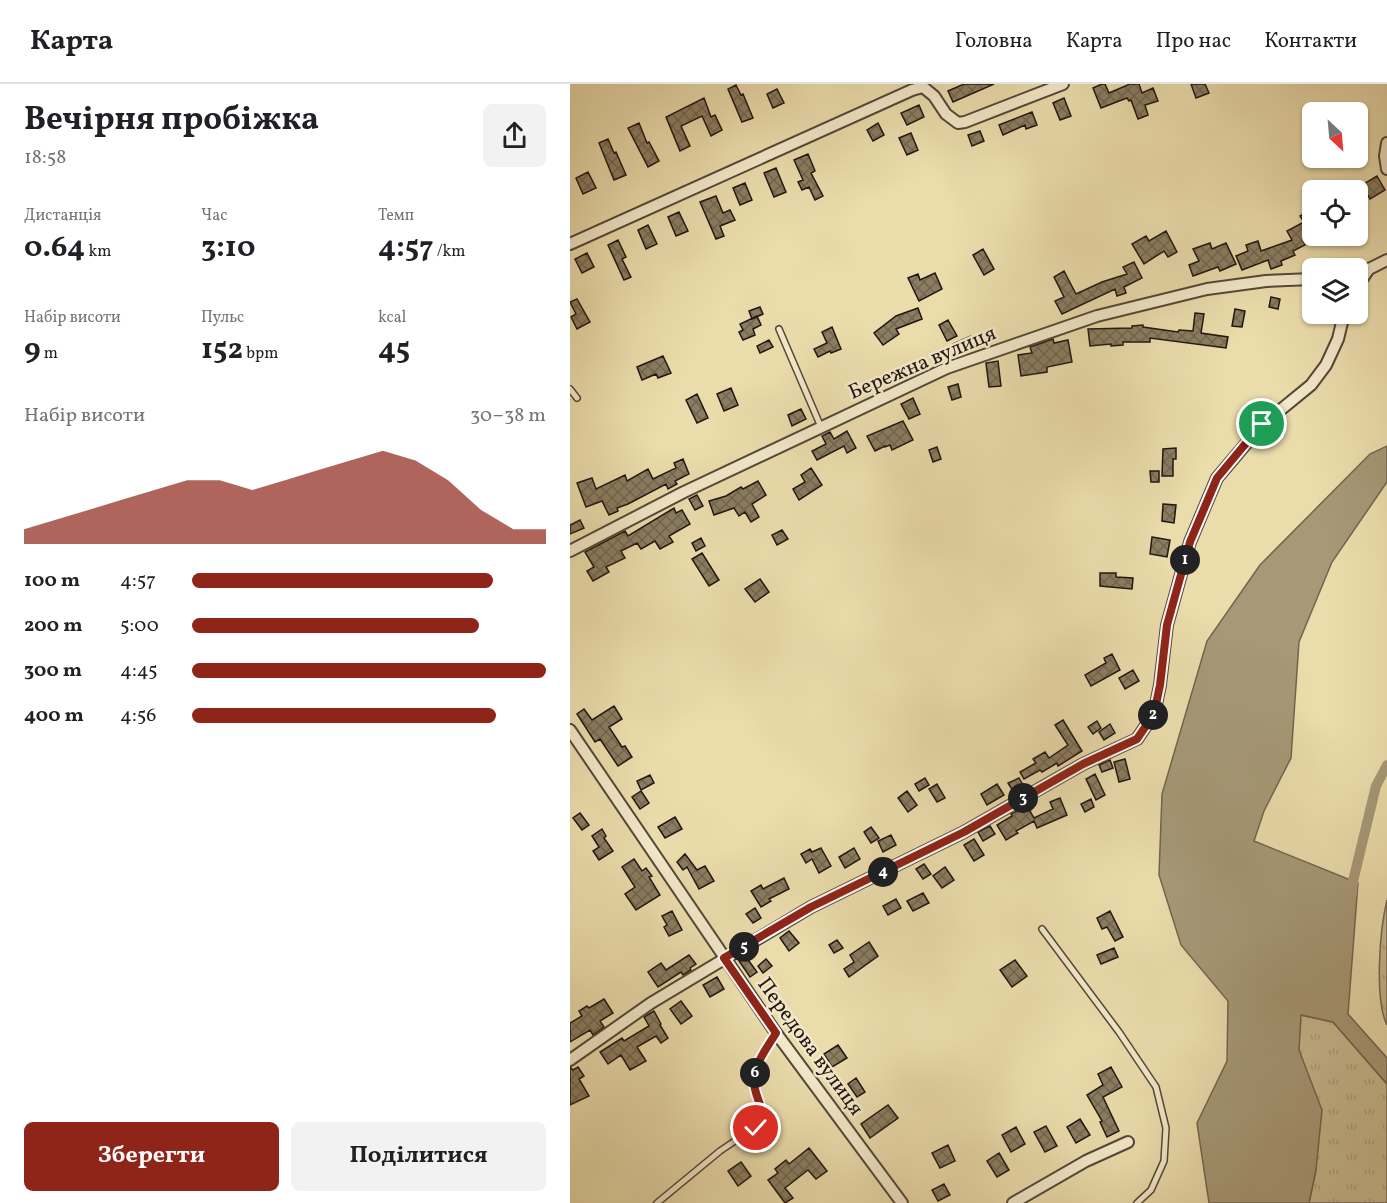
<!DOCTYPE html>
<html lang="uk">
<meta charset="utf-8">
<style>
:root{--surface:#fff;--page:#f2f2f2;--text:#202124;--muted:#757577;--line:#e0e0e0;--accent:#8f2418}
body{margin:0;font-family:Vollkorn,serif;background:var(--page);color:var(--text);height:100vh;display:flex;flex-direction:column;font-size:22px;white-space:nowrap}
*{box-sizing:border-box;margin:0}
p{font-size:20px;color:var(--muted)}
.icon{flex:none;width:33px;height:33px;fill:none;stroke:currentColor;stroke-width:2;stroke-linecap:round;stroke-linejoin:round}
.map{position:relative;flex:1;overflow:hidden}
.side{display:flex;flex-direction:column;background:var(--surface);width:570px}
.side>*{flex:none}
.needle{width:39px;rotate:154deg}
.buttons{position:absolute;left:732px;top:18px;display:grid;gap:12px}
.buttons a{display:grid;place-items:center;width:66px;height:66px;border-radius:9px;background:var(--surface);box-shadow:0 2px 4px #0004;font-size:30px}
.pin{position:absolute;display:grid;place-items:center;width:51px;height:51px;color:#fff;margin:-26px;border:3px solid #fff;border-radius:50%;box-shadow:0 2px 6px #0007}
.km{position:absolute;width:30px;height:30px;margin:-15px;border-radius:50%;background:#222;color:#fff;font-size:16px;line-height:30px;text-align:center}
.round{display:grid;place-items:center;flex:none;width:63px;height:63px;border-radius:9px;background:var(--page)}
.head{display:flex;align-items:center;justify-content:space-between;height:102px;padding:0 24px}
h1{font-size:33px;font-weight:700;line-height:45px}
.metrics{display:grid;grid-template-columns:repeat(3,1fr);gap:9px;height:102px;padding:6px 24px}
.metrics div{display:grid;align-content:center}
.metrics b{font-size:30px;font-weight:700}
.metrics small{font-size:16px;font-weight:400}
.metrics p{font-size:16px}
.chart{height:168px;padding:12px 24px}
.chart p{display:flex;justify-content:space-between}
.chart svg{width:100%;height:108px;margin-top:6px;fill:var(--accent);opacity:.7}
.cta{display:flex;gap:12px;margin-top:auto;padding:12px 24px}
.cta a{flex:1;height:69px;border-radius:9px;background:var(--accent);color:#fff;font-size:24px;font-weight:700;line-height:69px;text-align:center}
.cta a+a{background:var(--page);color:var(--text)}
ul{padding:0 24px;list-style:none;font-size:20px}
li{display:grid;grid-template-columns:96px 72px 1fr;align-items:center;height:45px}
li i{height:15px;border-radius:8px;background:var(--accent)}
header{display:flex;align-items:center;gap:36px;box-sizing:border-box;height:84px;padding:0 30px;background:var(--surface);border-bottom:2px solid var(--line)}
header strong{font-size:28px}
nav{display:flex;gap:33px;margin-inline-start:auto;font-size:21px}
main{display:flex;flex:1;min-height:0}
.map>svg:first-child{display:block}
.grass{fill:url(#grass-tufts);stroke:#756850;stroke-width:1.5}
.water{fill:#a69977;stroke:#71654e;stroke-width:1.5}
.lines{fill:none;stroke-linecap:round;stroke-linejoin:round}
.canal{stroke:#a69977;stroke-width:10}
.building{fill:url(#building-cross-hatch);stroke:#211610;stroke-width:1.5}
.lane-casing{stroke:#544837;stroke-width:8}
.street-casing{stroke:#544837;stroke-width:14}
.lane{stroke:#f2e8c9;stroke-width:5}
.street{stroke:#f2e8c9;stroke-width:10}
.route-casing{stroke:#fff;stroke-width:12}
.route{stroke:#8f2418;stroke-width:8}
.labels{text-anchor:middle;stroke-width:5;stroke-linejoin:round;paint-order:stroke}
.street-label{font-size:21px;fill:#211610;stroke:#f2e8c9}
</style>
<header>
<strong>Карта</strong>
<nav><a>Головна</a><a>Карта</a><a>Про нас</a><a>Контакти</a></nav>
</header>
<main>
<section class="side">
<div class="head"><div><h1>Вечірня пробіжка</h1><p>18:58</p></div><a class="round"><svg class="icon" aria-label="share" viewBox="0 0 24 24"><path d="M12 15V3M7 8l5-5 5 5M5 13v7h14v-7"/></svg></a></div>
<div class="metrics">
<div><p>Дистанція</p><b>0.64<small> km</small></b></div>
<div><p>Час</p><b>3:10</b></div>
<div><p>Темп</p><b>4:57<small> /km</small></b></div>
</div>
<div class="metrics">
<div><p>Набір висоти</p><b>9<small> m</small></b></div>
<div><p>Пульс</p><b>152<small> bpm</small></b></div>
<div><p>kcal</p><b>45</b></div>
</div>
<div class="chart"><p><span>Набір висоти</span>30–38 m</p>
<svg viewBox="0 0 160 44" preserveAspectRatio="none"><path d="M0 44V38L10 34L20 30L30 26L40 22L50 18L60 18L70 22L80 18L90 14L100 10L110 6L120 10L130 18L140 30L150 38L160 38V44z"/></svg>
</div>
<ul>
<li><b>100 m</b>4:57<i style="width:85%"></i></li>
<li><b>200 m</b>5:00<i style="width:81%"></i></li>
<li><b>300 m</b>4:45<i style="width:100%"></i></li>
<li><b>400 m</b>4:56<i style="width:86%"></i></li>
</ul>
<div class="cta"><a>Зберегти</a><a>Поділитися</a></div>
</section>
<div class="map">
<svg width="817" height="1119" viewBox="0 0 817 1119">
<defs>
<pattern id="grass-tufts" width="24" height="20" patternUnits="userSpaceOnUse" patternTransform="scale(1.5)"><rect width="24" height="20" fill="#c9ba91"/><path d="M3 7l-1-3M5 7V3M7 7l1-3M15 17l-1-3M17 17v-4M19 17l1-3" fill="none" stroke="#ac9f7c"/></pattern>
<pattern id="building-cross-hatch" width="8" height="8" patternUnits="userSpaceOnUse" patternTransform="scale(1.5)"><rect width="8" height="8" fill="#8a7d61"/><path d="M0 0l8 8M0 8l8-8" fill="none" stroke="#70654f"/></pattern>
</defs>
<rect width="100%" height="100%" fill="#ebdcac"/>
<filter id="stains"><feTurbulence type="fractalNoise" baseFrequency=".00333" numOctaves="4"/><feColorMatrix values="0 0 0 0 .2 0 0 0 0 .09 0 0 0 0 .02 0 0 0 .5 -.17"/></filter>
<radialGradient id="worn" r=".72"><stop offset=".6" stop-color="#630" stop-opacity="0"/><stop offset="1" stop-color="#630" stop-opacity=".3"/></radialGradient>
<path class="grass" d="M817,816v125c-13,-26 -7,-97 0,-125z
M730,931l33,7 54,62v119h-78l7,-33 -17,-121z"/>
<path class="water" d="M817,362v36l-55,80 -33,80 -8,116 -27,53 -10,30 104,42 -10,131 39,44v26l-54,-62 -32,-7 -2,35 23,60 -6,60 -7,33h-100l-12,-80 30,-62 1,-60 -47,-56 -22,-70 3,-81 45,-153 53,-76 110,-111z"/>
<g class="lines">
<path class="canal" d="M782,810l1,-13 23,-95 11,-21"/>
</g>
<path class="building" d="M394,0h30l-41,18 -5,-11z
M532,0h3l4,9 21,-9h9l3,9 11,-5 5,13 -13,4 3,10 -10,4 -7,-19 -2,1 -2,-3 -26,10 -8,-20z
M621,0h14l4,9 -13,5z
M166,1l5,10 2,-1 10,24 -11,4 -14,-33z
M207,5l7,14 -11,5 -6,-14z
M134,14l7,19 4,-2 7,15 -11,6 -9,-20 -21,10 9,20 -10,5 -14,-34z
M494,14l7,18 -11,4 -7,-17z
M349,21l5,12 -17,8 -6,-12z
M462,28l5,13 -11,4 -1,-4 -22,10 -4,-10z
M69,39l8,20 2,-1 10,19 -11,6 -20,-39z
M308,39l6,12 -11,6 -6,-11z
M410,47l4,10 -12,5 -4,-11z
M341,49l7,17 -11,5 -8,-17z
M38,55l6,14 2,-1 10,23 -12,5 -15,-37z
M238,70l7,17 -4,2 12,23 -8,4 -6,-13 -7,3 -4,-8 5,-2 -9,-20z
M206,84l10,24 -12,5 -10,-24z
M18,88l8,16 -13,6 -7,-16z
M807,92l8,14 -15,9 -8,-14z
M175,99l7,17 -12,5 -7,-17z
M146,112l7,17 7,-3 5,10 -15,6 4,10 -8,3 -16,-37z
M742,125v28l-1,-2 -8,5 2,5 -12,6 2,4 -14,6 1,4 -11,4 -3,-9 -26,10 -6,-14 12,-5 -2,-6 12,-4 3,10 31,-11 -5,-9 17,-9 -4,-6z
M109,128l9,19 -12,5 -8,-19z
M78,141l9,19 -11,5 -8,-19z
M596,147l11,21 -9,5 -4,-6 -20,13 -12,-20 14,-8 3,5z
M48,156l8,17 -4,2 9,18 -7,3 -16,-35z
M640,159l2,6 14,-6 10,21 -16,7 -2,-4 -25,9 -4,-11 10,-4 -6,-12z
M413,165l11,20 -10,6 -11,-20z
M17,169l7,14 -12,6 -7,-14z
M564,178l8,16 -18,9 2,6 -9,3 -2,-7 -53,25 -7,-13 9,-4 -10,-20 10,-6 12,23 26,-12 25,-8 -4,-7z
M365,189l7,16 -23,12 -11,-23 10,-4 2,6z
M701,213l9,2 -2,10 -9,-2z
M7,215l13,23 -13,7 -6,-12 5,-3 -6,-12z
M190,223l3,7 -11,5 -3,-8z
M348,224l4,11 -26,10 3,5 -16,11 -9,-12 22,-17z
M665,225l10,2 -3,16 -10,-1z
M625,229l9,1 -3,19 27,4 -2,11 -76,-10v4h-27v3l-12,1v-2l-21,2 -2,-17 44,-1v-2l11,-1v2l35,5 1,-2 14,1z
M187,232l4,9 -8,4 2,6 -12,5 -4,-8 4,-2 -3,-6z
M378,236l9,16 -10,5 -8,-16z
M262,243l9,22 -10,4 -1,-2 -12,6 -4,-8 13,-6 -5,-11z
M401,252l4,9 -18,8 -4,-9z
M483,255l1,4 14,-3 4,22 -25,5v5l-26,4 -3,-21 14,-2 -2,-6z
M199,256l4,7 -13,6 -3,-7z
M93,272l8,17 -13,5 -2,-4 -14,6 -5,-13z
M428,277l3,25 -12,1 -3,-24z
M388,300l3,13 -9,3 -4,-13z
M161,304l7,17 -14,6 -7,-17z
M127,310l11,24 -11,5 -11,-23z
M343,314l7,16 -11,5 -8,-15z
M231,325l5,10 -14,7 -4,-11z
M333,337l10,19 -21,10 -2,-5 -5,2v-1l-10,5 -8,-15z
M277,347l9,17 -9,5 -3,-7 -27,14 -5,-9 14,-7 -4,-8 8,-4 4,7z
M367,363l4,12 -8,3 -4,-12z
M606,364v11h-3v17h-11l1,-27z
M113,375l6,15 -14,7 2,3 -9,5 -2,-5 -38,20 -11,4 1,3 -9,4 -7,-14 -16,6 -9,-24 15,-5 4,11 29,-14 2,6 21,-12 5,10 23,-11 -2,-5z
M241,384l11,17 -23,15 -6,-11 12,-7 -4,-7z
M580,387h9v11h-8z
M188,397l8,14 -14,9 7,13 -8,5 -6,-10 -6,4 -5,-8 -20,7 -5,-14 17,-5 15,-9 2,2z
M127,411l6,11 -8,4 -6,-11z
M593,420l13,1 -2,18 -12,-2z
M104,424l2,5 6,-3 8,14 -21,12 4,6 -13,7 -5,-8 -14,8 -4,-6 -16,8 4,7 -19,9 3,5 -16,9 -6,-10 7,-4 -9,-15 40,-21 3,5z
M10,436l4,8 -14,6v-9z
M212,446l6,9 -11,6 -5,-10z
M582,453l18,3 -3,17 -17,-3z
M131,454l4,8 -9,5 -4,-8z
M132,469l17,27 -10,6 -17,-27z
M530,489h16v4l17,1 -1,11 -32,-3z
M190,495l9,13 -14,10 -10,-13z
M542,570l8,16 -29,16 -6,-11 21,-12 -2,-5z
M563,586l6,11 -14,8 -6,-11z
M44,622l8,13 -13,8 13,20 3,-1 7,11 -14,9 -18,-27 -5,3 -18,-28 7,-5 8,11z
M493,636l19,31 -24,15 -1,-3 -15,9 -2,-2 -16,9 -4,-7 16,-9 -3,-4 12,-7 4,6 19,-13 -13,-20z
M527,637l4,7 -8,6 -5,-7z
M540,640l5,9 -11,7 -5,-8z
M555,675l5,20 -11,3 -5,-20z
M540,676l3,8 -11,4 -3,-7z
M525,690l10,21 -9,5 -10,-21z
M80,691l4,8 -13,7 -4,-9z
M355,694l4,7 -10,6 -4,-7z
M449,694l4,7 -10,6 -5,-8z
M367,700l8,14 -8,4 -8,-13z
M427,700l7,11 -17,10 -6,-11z
M71,707l8,12 -9,6 -8,-12z
M337,707l10,14 -9,7 -10,-14z
M490,714l7,17 -30,13 -3,-7 -18,10 2,2 -12,7 -9,-15 15,-9 -1,-2 16,-8 7,12 19,-9 -3,-7z
M521,715l3,8 -9,5 -4,-8z
M10,729l9,12 -7,5 -9,-12z
M105,733l7,12 -17,9 -7,-11z
M420,742l5,8 -12,7 -5,-9z
M301,743l8,11 -8,5 -7,-11z
M32,745l4,7 -2,2 9,13 -14,9 -6,-9 6,-4 -7,-11z
M321,751l5,10 -13,7 -5,-11z
M404,755l10,16 -10,6 -10,-16z
M251,764l10,18 -12,7 -7,-14 -6,4 -5,-9 9,-5 2,3z
M284,764l6,11 -15,9 -6,-11z
M115,770l12,16 8,-4 9,15 -15,8 -12,-22 -4,3 -6,-8z
M64,775l8,12 4,-3 6,8 -3,1 11,18 -24,15 -11,-16 10,-7 -13,-20z
M354,780l7,10 -8,5 -7,-10z
M375,783l9,13 -12,8 -9,-12z
M214,794l5,11 -20,10 2,2 -10,6 -10,-16 10,-6 2,4z
M353,809l6,10 -16,8 -6,-10z
M326,815l5,9 -13,7 -5,-9z
M185,824l6,10 -8,5 -7,-9z
M102,827l10,19 -13,6 -5,-9 3,-2 -5,-9z
M540,827l13,26 -8,4 -8,-14 -5,2 -5,-11z
M219,847l10,12 -10,8 -9,-13z
M267,856l6,8 -9,5 -5,-8z
M299,858l9,14 -29,21 -5,-8 10,-7 -4,-7z
M544,864l4,9 -17,7 -4,-9z
M119,871l7,9 -6,4 1,2 -8,5 -2,-3 -23,15 -10,-15 13,-9 5,7z
M176,873l11,15 -7,5 -11,-16z
M196,875l6,7 -9,7 -5,-7z
M445,876l12,16 -15,11 -12,-17z
M147,893l7,12 -14,8 -7,-12z
M34,915l9,14 -13,8 4,6 -11,8 -3,-5 -20,12v-19l12,-7 -3,-5 8,-5 2,2z
M111,917l11,15 -11,8 -11,-15z
M84,927l7,13 -1,1 8,13 -7,5 -5,-7 -19,11 9,14 -16,9 -9,-15 -13,9 -8,-12 22,-14 2,3 25,-15 -5,-9z
M268,961l9,13 -15,9 -8,-13z
M0,983l3,3 5,-3 6,9 -5,3 10,17 -19,9z
M541,983l11,20 -19,10 16,34 -12,6 -7,-15 2,-1 -15,-26 16,-10 -5,-11z
M286,994l9,14 -8,5 -9,-13z
M318,1021l10,13 -28,20 -9,-14z
M510,1035l10,16 -14,8 -9,-16z
M476,1042l11,20 -12,6 -11,-20z
M446,1043l9,17 -14,8 -9,-17z
M378,1061l7,16 -15,7 -8,-15z
M239,1064l18,23 -11,8 -8,-9 -23,18 8,10 -8,5 -17,-23 10,-7 -3,-4 11,-9 3,4z
M429,1069l10,17 -12,7 -10,-16z
M171,1078l10,14 -13,10 -10,-15z
M374,1100l6,11 -12,6 -6,-11z"/>
<g class="lines">
<defs>
<path id="lane" d="M209,245l42,98
M0,305l7,9
M472,845l77,103 37,55 10,41 -2,33 -13,29 -14,13
M87,1119l63,-52 40,-27 2,-9 -6,-21 -1,-22 21,-39"/>
<path id="street" d="M817,59l-2,13 2,13
M0,160l342,-154 11,-3 11,9 12,18 12,9 7,-1 98,-38
M788,187l11,-2 18,-9
M788,201l11,-16
M0,467l114,-59 263,-124 150,-52 110,-27 59,-8 46,-2
M0,646l206,303 126,170
M0,976l81,-57 160,-96 153,-75 119,-68 54,-25 17,-25 6,-29 7,-60 23,-83 27,-64 45,-53 49,-40 15,-20 12,-26 6,-25
M443,1119l73,-42 42,-19"/>
</defs>
<use href="#lane" class="lane-casing"/>
<use href="#street" class="street-casing"/>
<use href="#lane" class="lane"/>
<use href="#street" class="street"/>
</g>
<g class="lines">
<defs>
<path id="route" d="M186,1044c14,-14 -2,-30 -2,-46 0,-18 13,-34 22,-49l-52,-75 87,-51 153,-75 119,-68 54,-25 17,-25 6,-29 7,-60 23,-83 27,-64 45,-54"/>
</defs>
<use href="#route" class="route-casing"/>
<use href="#route" class="route"/>
</g>
<g class="labels">
<g class="street-label">
<text transform="translate(352 278) rotate(-23)" y="7">Бережна вулиця</text>
<text transform="translate(241 962) rotate(54)" y="7">Передова вулиця</text>
</g>
</g>
<rect width="100%" height="100%" filter="url(#stains)"/>
<rect width="100%" height="100%" fill="url(#worn)"/>
</svg>
<div class="buttons">
<a><svg class="needle" viewBox="-14 -14 28 28"><path d="M0-13l5 13h-10z" fill="#e53935"/><path d="M0 13l5-13h-10z" fill="#757577"/></svg></a>
<a><svg class="icon" aria-label="locate" viewBox="0 0 24 24"><circle cx="12" cy="12" r="6"/><path d="M12 2v4M12 18v4M2 12h4M18 12h4"/></svg></a>
<a><svg class="icon" aria-label="layers" viewBox="0 0 24 24"><path d="M12 4l9 5-9 5-9-5zM3 14l9 5 9-5"/></svg></a>
</div>
<div class="pin" style="left:692px;top:340px;background:#1e9e55"><svg class="icon" aria-label="arrive" viewBox="0 0 24 24"><path d="M6 21V4h12l-3 4 3 4H6"/></svg></div>
<div class="pin" style="left:186px;top:1044px;background:#d93025"><svg class="icon" aria-label="check" viewBox="0 0 24 24"><path d="M5 12l5 5 9-10"/></svg></div>
<b class="km" style="left:615px;top:476px">1</b>
<b class="km" style="left:583px;top:631px">2</b>
<b class="km" style="left:453px;top:714px">3</b>
<b class="km" style="left:313px;top:788px">4</b>
<b class="km" style="left:174px;top:863px">5</b>
<b class="km" style="left:185px;top:989px">6</b>
</div>
</main>
